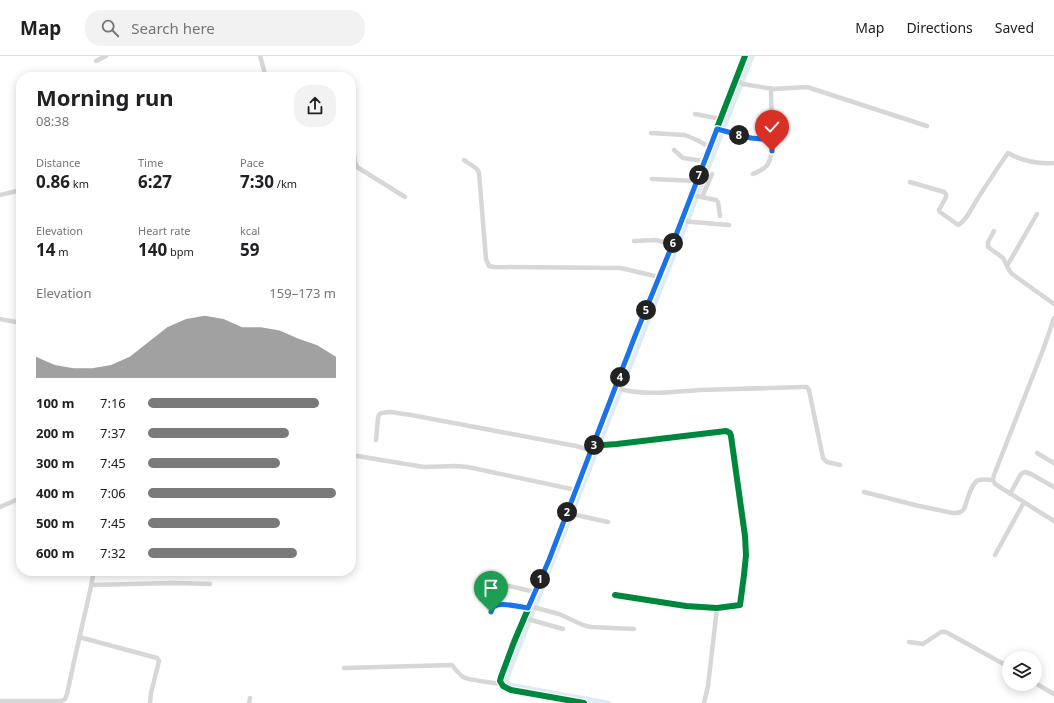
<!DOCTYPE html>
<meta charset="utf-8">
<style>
:root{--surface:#fff;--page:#f2f2f2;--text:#202124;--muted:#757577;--line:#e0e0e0;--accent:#7a7a7a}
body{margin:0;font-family:"Noto Sans",sans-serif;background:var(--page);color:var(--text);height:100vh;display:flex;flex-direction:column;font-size:15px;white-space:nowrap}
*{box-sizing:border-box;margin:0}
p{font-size:13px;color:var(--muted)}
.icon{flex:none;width:22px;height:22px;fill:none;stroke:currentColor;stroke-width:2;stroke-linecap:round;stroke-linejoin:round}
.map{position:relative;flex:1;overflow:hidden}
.panel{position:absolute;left:16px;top:16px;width:340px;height:504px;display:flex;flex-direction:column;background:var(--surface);border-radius:16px;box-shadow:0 2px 10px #0003}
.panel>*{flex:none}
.buttons{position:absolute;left:1002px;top:595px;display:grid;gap:8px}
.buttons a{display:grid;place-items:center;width:40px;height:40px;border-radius:50%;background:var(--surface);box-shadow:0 2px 10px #0003;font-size:20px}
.pin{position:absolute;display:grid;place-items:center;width:34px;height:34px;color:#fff;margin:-41px -17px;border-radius:50% 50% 50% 0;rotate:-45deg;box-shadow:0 0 4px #0007}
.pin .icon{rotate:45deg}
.km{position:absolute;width:20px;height:20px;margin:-10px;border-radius:50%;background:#222;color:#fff;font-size:11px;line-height:20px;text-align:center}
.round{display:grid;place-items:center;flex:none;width:42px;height:42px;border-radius:16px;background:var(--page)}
.summary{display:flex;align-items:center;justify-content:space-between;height:68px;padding:0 20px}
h1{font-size:22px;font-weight:700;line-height:30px}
.figures{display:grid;grid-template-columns:repeat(3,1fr);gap:6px;height:68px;padding:4px 20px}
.figures div{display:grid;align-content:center}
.figures b{font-size:17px;font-weight:700}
.figures small{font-size:11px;font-weight:400}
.figures p{font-size:11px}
.chart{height:112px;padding:8px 20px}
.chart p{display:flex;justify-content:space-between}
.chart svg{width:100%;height:72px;margin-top:4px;fill:var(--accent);opacity:.7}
ul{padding:0 20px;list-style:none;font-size:13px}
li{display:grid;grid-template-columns:64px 48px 1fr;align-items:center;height:30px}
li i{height:10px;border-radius:5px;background:var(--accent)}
header{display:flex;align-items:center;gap:24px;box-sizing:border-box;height:56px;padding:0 20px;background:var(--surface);border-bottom:1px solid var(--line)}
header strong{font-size:19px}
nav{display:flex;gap:22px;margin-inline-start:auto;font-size:14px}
.search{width:280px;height:36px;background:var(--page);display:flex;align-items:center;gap:10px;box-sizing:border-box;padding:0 14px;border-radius:16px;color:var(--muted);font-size:15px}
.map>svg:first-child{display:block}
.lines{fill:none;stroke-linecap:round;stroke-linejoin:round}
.canal{stroke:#ddebf3;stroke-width:5}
.street{stroke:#d7d7d7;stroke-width:4.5}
.cycleway-casing{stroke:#fff;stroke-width:8}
.cycleway{stroke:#00873e;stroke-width:6}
.route-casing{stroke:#fff;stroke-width:8}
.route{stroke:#1a73e8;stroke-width:5}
</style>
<header>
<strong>Map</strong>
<div class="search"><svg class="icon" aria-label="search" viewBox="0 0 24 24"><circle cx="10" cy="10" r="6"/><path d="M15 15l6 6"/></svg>Search here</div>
<nav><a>Map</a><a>Directions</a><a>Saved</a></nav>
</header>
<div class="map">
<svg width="1054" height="647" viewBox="0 0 1054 647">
<rect width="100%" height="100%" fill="#fff"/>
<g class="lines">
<path class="canal" d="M608,647l-99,-18 -2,-4v-4l133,-336 112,-285"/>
<path class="street" d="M260,0l6,21
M96,5l10,-5
M735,24l8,4 30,5 34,-2 120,39
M695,58l26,5
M351,73l4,33 2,5 48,30
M717,73l34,9 21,2
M651,77l34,2 14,6 10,6
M674,94l9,8 21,3
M464,104l13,9 2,4 7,86 3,7 5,1 127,1 38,9
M753,118c14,-6 16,-8 19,-23l-1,-63
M652,123l44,2
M910,126l34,10 2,2v3l-7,13 1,2 18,13c9,-4 16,-22 22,-30 9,-14 18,-28 28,-42 14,8 30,11 46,10
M0,139l21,-5
M691,139l25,5 2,2 2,14
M702,141l10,-23
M1037,158l-30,52 2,4 3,4 42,30
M681,165l48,4
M994,175l-6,11v5l15,11 4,8
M634,185l22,-1 17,5
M1054,262l-11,32 -49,125 -1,5 2,4 59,37
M0,263l21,4
M616,332c27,8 55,4 83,2 34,-1 69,-2 104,-3h4l2,3 14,68 4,4 13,3
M376,384l2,-22 1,-3 2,-2 9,-1 21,3 165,31 10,3 5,3
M594,387l9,2 14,-1 109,-13 4,2 1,3 14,100 1,19 -2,20 -4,30 -23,3 -31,-2 -71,-11
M1037,397l17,10
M351,399l73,12 32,-1 12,1 108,23
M864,436l55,14 34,7c5,0 8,0 11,-4 3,-7 7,-27 15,-29 4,-1 9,0 14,0
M1010,438l11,-20 4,-2 6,2 23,13
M0,451l21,-9
M567,456l9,3 32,7
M995,499l29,-53
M492,526l43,10
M92,529l82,-2 36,1
M529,550l30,8 24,11 8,2 43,2
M491,556c1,-3 1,-5 4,-6 7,-4 25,1 33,2
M524,562l39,11
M79,581l78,21 2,3 -8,32 -1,10
M909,586l14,2 18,-12h5l63,35
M344,612l108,-3c3,4 7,9 11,12 8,4 28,5 38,7
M1035,627l19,11
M0,645h61l4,-2 2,-5 8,-37 15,-66 4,-20
M249,647l1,-5
M584,647l-73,-13 -8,-4 -3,-5 1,-4 13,-35 35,-82 86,-223 36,-89 16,-43 58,-149
M704,647l4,-17 9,-78"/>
<defs>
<path id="cycleway" d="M594,387l9,2 14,-1 109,-13 4,2 1,3 14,100 1,19 -2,20 -4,30 -23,3 -31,-2 -71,-11
M584,647l-73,-13 -8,-4 -3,-5 1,-4 13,-35 35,-82 86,-223 36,-89 16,-43 58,-149"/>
</defs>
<use href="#cycleway" class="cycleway-casing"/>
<use href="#cycleway" class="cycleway"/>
</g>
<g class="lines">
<defs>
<path id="route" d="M491,556c1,-3 1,-5 4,-6 7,-4 25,1 33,2l21,-48 86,-224 36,-88 46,-119 34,9 21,2v11"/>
</defs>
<use href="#route" class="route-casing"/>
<use href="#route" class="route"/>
</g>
</svg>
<div class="buttons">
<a><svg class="icon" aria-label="layers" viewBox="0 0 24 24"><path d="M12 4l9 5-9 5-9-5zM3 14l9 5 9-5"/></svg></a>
</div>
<div class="pin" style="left:491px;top:556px;background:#1e9e55"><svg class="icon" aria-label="arrive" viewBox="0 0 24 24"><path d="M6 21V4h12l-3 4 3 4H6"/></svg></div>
<div class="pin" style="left:772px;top:95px;background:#d93025"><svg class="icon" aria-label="check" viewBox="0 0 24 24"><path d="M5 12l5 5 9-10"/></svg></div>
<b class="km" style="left:540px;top:523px">1</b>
<b class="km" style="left:567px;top:456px">2</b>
<b class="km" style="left:594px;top:389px">3</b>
<b class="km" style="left:620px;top:321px">4</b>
<b class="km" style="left:646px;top:254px">5</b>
<b class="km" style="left:673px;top:187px">6</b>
<b class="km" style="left:699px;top:119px">7</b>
<b class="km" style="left:739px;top:79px">8</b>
<section class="panel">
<div class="summary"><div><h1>Morning run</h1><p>08:38</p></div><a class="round"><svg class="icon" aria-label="share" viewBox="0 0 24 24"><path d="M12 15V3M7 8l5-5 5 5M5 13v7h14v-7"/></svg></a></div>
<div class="figures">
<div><p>Distance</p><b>0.86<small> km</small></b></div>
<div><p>Time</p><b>6:27</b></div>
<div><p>Pace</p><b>7:30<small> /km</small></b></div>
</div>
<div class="figures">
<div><p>Elevation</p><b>14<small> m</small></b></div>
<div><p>Heart rate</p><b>140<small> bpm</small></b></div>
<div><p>kcal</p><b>59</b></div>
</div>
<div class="chart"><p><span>Elevation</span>159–173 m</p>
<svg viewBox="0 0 160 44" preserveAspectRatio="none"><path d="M0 44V31L10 36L20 38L30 38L40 36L50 31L60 22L70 13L80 8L90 6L100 8L110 13L120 13L130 15L140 20L150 24L160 31V44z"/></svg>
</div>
<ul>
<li><b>100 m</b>7:16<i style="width:91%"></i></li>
<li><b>200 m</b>7:37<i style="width:75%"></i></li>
<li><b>300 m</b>7:45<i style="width:70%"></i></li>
<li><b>400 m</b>7:06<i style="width:100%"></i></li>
<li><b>500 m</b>7:45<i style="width:70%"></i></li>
<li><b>600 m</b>7:32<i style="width:79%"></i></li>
</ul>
</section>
</div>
